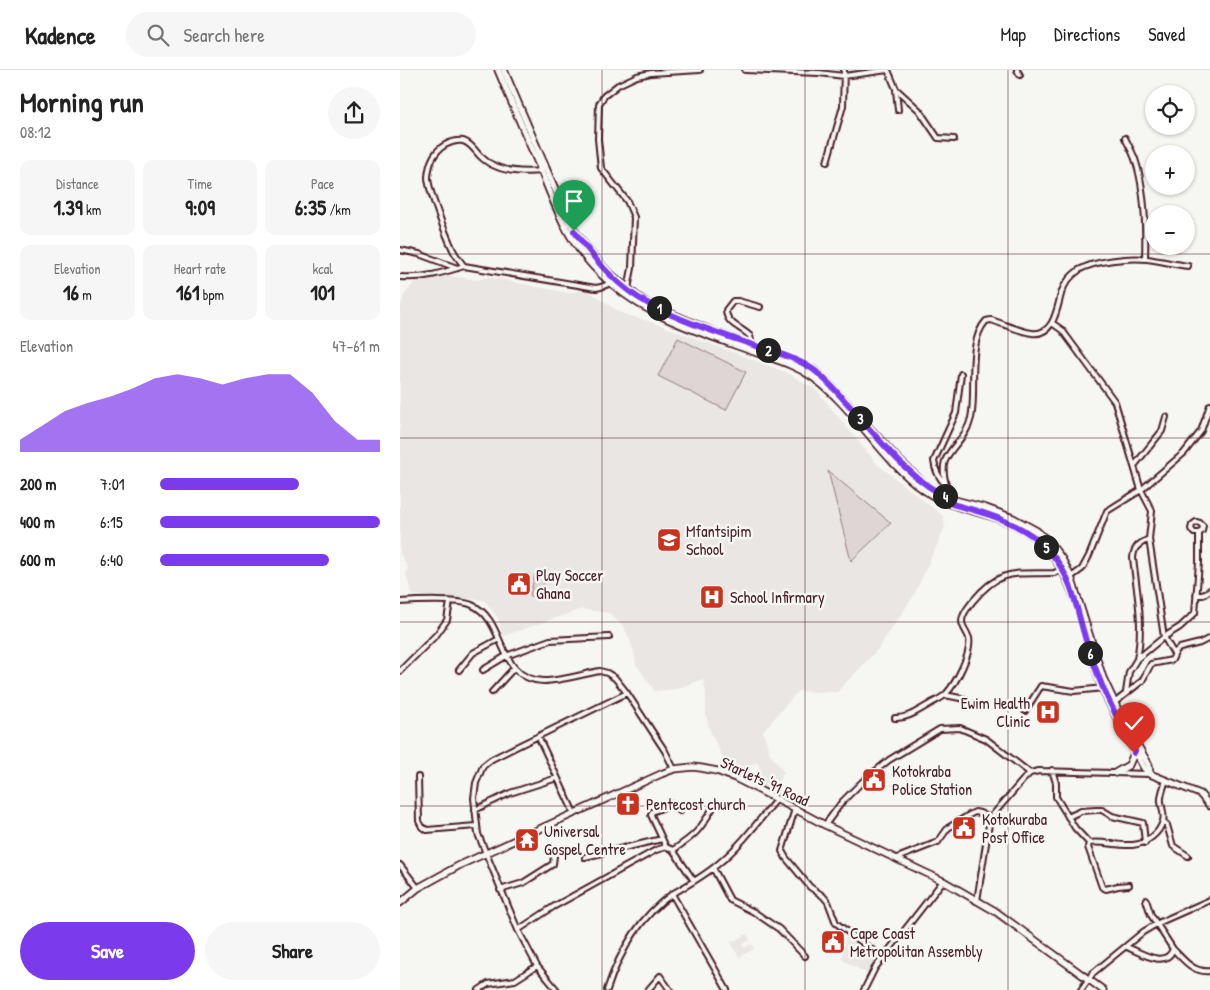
<!DOCTYPE html>
<meta charset="utf-8">
<style>
:root{--surface:#fff;--page:#f6f6f6;--text:#222;--muted:#767676;--line:#e0e0e0;--accent:#7c3aed}
body{margin:0;font-family:"Patrick Hand",sans-serif;background:var(--page);color:var(--text);height:100vh;display:flex;flex-direction:column;font-size:19px;white-space:nowrap}
*{box-sizing:border-box;margin:0}
p{font-size:16px;color:var(--muted)}
.icon{flex:none;width:28px;height:28px;fill:none;stroke:currentColor;stroke-width:2;stroke-linecap:round;stroke-linejoin:round}
.map{position:relative;flex:1;overflow:hidden}
.panel{display:flex;flex-direction:column;background:var(--surface);width:400px}
.panel>*{flex:none}
.tools{position:absolute;left:745px;top:15px;display:grid;gap:10px}
.tools a{display:grid;place-items:center;width:50px;height:50px;border-radius:50%;background:var(--surface);box-shadow:0 1px 4px #0004;font-size:25px}
.pin{position:absolute;display:grid;place-items:center;width:42px;height:42px;color:#fff;margin:-51px -21px;border-radius:50% 50% 50% 0;rotate:-45deg;box-shadow:0 0 5px #0007}
.pin .icon{rotate:45deg}
.km{position:absolute;width:25px;height:25px;margin:-12px;border-radius:50%;background:#222;color:#fff;font-size:14px;line-height:25px;text-align:center}
.round{display:grid;place-items:center;flex:none;width:52px;height:52px;border-radius:26px;background:var(--page)}
.head{display:flex;align-items:center;justify-content:space-between;height:85px;padding:0 20px}
h1{font-size:28px;font-weight:800;line-height:38px}
.stats{display:grid;grid-template-columns:repeat(3,1fr);gap:8px;height:85px;padding:5px 20px}
.stats div{display:grid;align-content:center;border-radius:10px;background:var(--page);text-align:center}
.stats b{font-size:21px;font-weight:800}
.stats small{font-size:14px;font-weight:400}
.stats p{font-size:14px}
.chart{height:140px;padding:10px 20px}
.chart p{display:flex;justify-content:space-between}
.chart svg{width:100%;height:90px;margin-top:5px;fill:var(--accent);opacity:.7}
.cta{display:flex;gap:10px;margin-top:auto;padding:10px 20px}
.cta a{flex:1;height:58px;border-radius:30px;background:var(--accent);color:#fff;font-size:20px;font-weight:800;line-height:58px;text-align:center}
.cta a+a{background:var(--page);color:var(--text)}
ul{padding:0 20px;list-style:none;font-size:16px}
li{display:grid;grid-template-columns:80px 60px 1fr;align-items:center;height:38px}
li i{height:12px;border-radius:6px;background:var(--accent)}
header{display:flex;align-items:center;gap:30px;box-sizing:border-box;height:70px;padding:0 25px;background:var(--surface);border-bottom:1px solid var(--line)}
header strong{font-size:24px}
nav{display:flex;gap:28px;margin-inline-start:auto;font-size:18px}
.search{width:350px;height:45px;background:var(--page);display:flex;align-items:center;gap:12px;box-sizing:border-box;padding:0 18px;border-radius:28px;color:var(--muted);font-size:19px}
main{display:flex;flex:1;min-height:0}
.map>svg:first-child{display:block}
.built{fill:#e9e6e3}
.green{fill:#ddd6d5;stroke:#947a80}
.lines{fill:none;stroke-linecap:round;stroke-linejoin:round}
.street-casing{stroke:#4a1f2b;stroke-width:8}
.secondary-casing{stroke:#4a1f2b;stroke-width:9}
.street{stroke:#f6f6f2;stroke-width:4}
.secondary{stroke:#f6f6f2;stroke-width:5.5}
.route-casing{stroke:#fff;stroke-width:10}
.route{stroke:#7c3aed;stroke-width:6}
.grid{fill:none;stroke:#4a1f2b;stroke-width:1;stroke-opacity:0.55}
.labels{text-anchor:middle;stroke-width:5;stroke-linejoin:round;paint-order:stroke}
.poi-label{font-size:16px;fill:#4a1f2b;stroke:#f6f6f2;text-anchor:start}
.street-label{font-size:16px;fill:#4a1f2b;stroke:#f6f6f2}
</style>
<header>
<strong>Kadence</strong>
<div class="search"><svg class="icon" aria-label="search" viewBox="0 0 24 24"><circle cx="10" cy="10" r="6"/><path d="M15 15l6 6"/></svg>Search here</div>
<nav><a>Map</a><a>Directions</a><a>Saved</a></nav>
</header>
<main>
<section class="panel">
<div class="head"><div><h1>Morning run</h1><p>08:12</p></div><a class="round"><svg class="icon" aria-label="share" viewBox="0 0 24 24"><path d="M12 15V3M7 8l5-5 5 5M5 13v7h14v-7"/></svg></a></div>
<div class="stats">
<div><p>Distance</p><b>1.39<small> km</small></b></div>
<div><p>Time</p><b>9:09</b></div>
<div><p>Pace</p><b>6:35<small> /km</small></b></div>
</div>
<div class="stats">
<div><p>Elevation</p><b>16<small> m</small></b></div>
<div><p>Heart rate</p><b>161<small> bpm</small></b></div>
<div><p>kcal</p><b>101</b></div>
</div>
<div class="chart"><p><span>Elevation</span>47–61 m</p>
<svg viewBox="0 0 160 44" preserveAspectRatio="none"><path d="M0 44V38L10 31L20 24L30 20L40 17L50 13L60 8L70 6L80 8L90 11L100 8L110 6L120 6L130 15L140 29L150 38L160 38V44z"/></svg>
</div>
<ul>
<li><b>200 m</b>7:01<i style="width:63%"></i></li>
<li><b>400 m</b>6:15<i style="width:100%"></i></li>
<li><b>600 m</b>6:40<i style="width:77%"></i></li>
</ul>
<div class="cta"><a>Save</a><a>Share</a></div>
</section>
<div class="map">
<svg width="810" height="920" viewBox="0 0 810 920">
<rect width="100%" height="100%" fill="#f6f6f2"/>
<filter id="ink" filterUnits="userSpaceOnUse"><feTurbulence type="fractalNoise" baseFrequency=".02" numOctaves="2"/><feDisplacementMap in="SourceGraphic" scale="10" xChannelSelector="R" yChannelSelector="G"/><feConvolveMatrix kernelMatrix="1 2 1 2 8 2 1 2 1" color-interpolation-filters="sRGB"/></filter>
<g filter="url(#ink)">
<path class="built" d="M47,206l31,4 10,-3 80,16 19,-3 34,23 39,12 128,48 29,18 60,73 66,52 2,11 -31,68 -36,54 -41,43 -39,-1 -35,40 7,23 14,18 -12,21 -11,-6v-15l-3,-10 -9,3v2l-3,6 -10,-1 -8,-4 -17,-35 -5,-17v-23l-3,-14 -27,10 -21,2 -19,-27 -2,-13 -10,-24 -15,-14 -27,-4 -79,27 -5,-18 -14,-18 -72,-5 -6,-21 2,-6 -8,-15v-246l4,-11 11,-15z
M347,864l3,6 -7,4v4l9,-4 2,5 -15,8 -8,-15z
M448,866l31,21 -11,17 -24,-13 -2,-2 4,-22z"/>
<path class="green" d="M278,268l68,34 -20,38 -68,-34z
M428,401l63,52 -40,38z
M135,504l11,2 -5,22 -11,-2z"/>
<g class="lines">
<defs>
<path id="street" d="M345,0l74,3 25,3 44,-6
M488,0l8,19 23,21 19,28 16,1
M617,0l3,5
M496,20l2,20
M725,68c3,6 7,13 10,21 10,29 11,69 10,100
M427,92l16,-56 1,-36
M142,101c-20,2 -46,1 -62,-15 -5,-5 -9,-13 -17,-15 -6,-1 -12,1 -18,4 -12,7 -16,19 -17,32 0,13 19,60 25,73 3,6 7,11 11,16l132,22 5,-1 10,-4
M0,180l19,4 38,14
M0,207c23,2 42,-4 64,-11
M228,219l4,-21 2,-51 -7,-16 -26,-33 -3,-29 1,-35 5,-8 14,-11 19,-9 14,-3 49,-3
M652,253l10,7 53,72 26,88 11,21 -3,28 15,98 -27,22 -8,13 -3,20
M352,275l-2,-9c-9,-9 -24,-12 -24,-26l7,-9h5l22,6
M734,396l28,-35 4,-14
M546,415c-7,-7 -11,-14 -12,-24l22,-48 5,-39
M550,428c-3,-10 -9,-26 -5,-37 6,-15 22,-24 26,-43 6,-26 -5,-75 15,-97l5,-1c13,4 27,11 41,13 23,3 25,-27 30,-42 3,-8 10,-16 17,-21 15,-9 50,-13 68,-11 14,2 27,5 41,7
M671,507l11,-8 7,-13 18,-45 34,-21 43,-37 17,-22 9,-26
M796,525h7l7,-5
M0,532c15,-1 60,-3 72,3 35,15 24,75 72,76 16,0 39,-7 56,-10l7,2 8,5 12,15 38,58 9,18
M774,584l-10,-17 16,-10 15,-14 4,-50v-30l3,-2 1,-5 -3,-3 -4,-1 -4,3 -1,4 3,4h5
M737,589c7,-35 0,-66 -4,-101 1,-12 6,-14 16,-19
M59,600l14,-17 26,-14
M83,600l23,-14 44,-16 59,-3
M0,601l37,-37 10,-14 3,-18
M92,622l22,-24
M545,625l20,4
M713,634l29,-23 9,-17 21,-4 4,-9 4,-3 20,-5 10,-5
M625,641l16,-25 33,5 30,-3
M495,648c12,1 24,-8 35,-14 5,-3 12,-6 16,-10 10,-11 26,-41 23,-56 -2,-6 -7,-11 -7,-17 0,-7 7,-15 11,-20 27,-33 42,-27 81,-28l7,-3
M138,666l36,77
M652,700l4,13v14l19,31 14,15 -1,4 14,40 4,2 12,-3 11,-1
M18,707l1,44 3,6 5,3 49,-4
M395,739l-13,42 4,7 24,29 13,9 5,6 8,21 47,35
M75,740l35,-17 47,-15
M668,747l13,-6 15,-1h6l10,6 31,7 2,20
M763,751l4,4 6,21 15,10
M425,755l17,-23 20,-20 27,-22 51,-31 20,-1 26,11 44,34
M689,773c21,-3 44,10 63,-6 5,-4 9,-9 11,-16 2,-6 -1,-12 -2,-19 -1,-7 3,-15 5,-22
M266,777l-15,-32 1,-3 19,-8 9,7
M273,780c23,-15 27,-20 41,-44
M185,787l77,-18
M497,788l41,-16 10,-14 21,-13 6,-3 5,1 10,5 33,-38 7,-7 9,-2 111,3
M0,795l18,23
M313,798l17,32 24,12 25,17 26,27
M100,820l23,-7 30,-19 1,-8 -4,-7
M272,824c16,-9 32,-18 46,-30 22,-18 40,-42 58,-64
M577,831l13,-83
M118,860l-40,-96 -4,-36 2,-15 7,-17 9,-7 26,-13 109,-53
M727,877c14,6 39,22 46,2l-22,-34 -5,-15
M773,879c11,11 20,24 37,22
M79,920l9,-6 27,-4 22,-14
M157,920l-20,-24 -19,-36 35,-23 103,-57 10,-3 7,3 21,31
M207,920c12,-37 33,-73 65,-96l55,96
M248,920l12,-14 10,14
M464,920l11,-22 68,-87
M681,920l12,-17 50,-41 15,-9 52,-23"/>
<path id="secondary" d="M98,0c13,31 26,62 40,93 9,22 17,44 28,65 21,41 62,74 104,92 29,13 60,23 90,34 17,6 35,11 51,22 42,29 70,84 113,114 39,28 85,18 122,58 33,35 39,95 56,139 12,28 28,55 42,81l6,6 50,20 10,12
M104,0l66,154 19,27 18,20 30,25 12,8 65,28 80,28 20,10 17,16 68,74 31,29 21,10 35,9 27,10 24,13 12,11 13,17 9,18 32,101 16,34
M727,657l22,38 1,9
M715,703l14,-8 6,-14
M0,833l18,-15 42,-23 201,-91 13,-5 19,-2 8,1 16,3 18,7 26,13 64,34 118,56 52,30 108,79"/>
</defs>
<use href="#street" class="street-casing"/>
<use href="#secondary" class="secondary-casing"/>
<use href="#street" class="street"/>
<use href="#secondary" class="secondary"/>
</g>
</g>
<g class="lines" filter="url(#ink)">
<defs>
<path id="route" d="M174,161c20,28 44,57 75,73 30,16 63,27 95,38 23,8 50,14 70,28 12,9 22,21 32,32 30,33 63,79 105,97l1,5c52,14 98,27 119,84 7,20 11,42 18,62 5,13 9,27 15,40 9,21 21,41 31,61l-1,2"/>
</defs>
<use href="#route" class="route-casing"/>
<use href="#route" class="route"/>
</g>
<path class="grid" d="M202,0v920M405,0v920M608,0v920M0,184h810M0,368h810M0,552h810M0,736h810"/>
<defs>
<symbol id="school-square" viewBox="-11 -11 22 22"><rect x="-9" y="-9" width="18" height="18" rx="4" fill="#c8321e" stroke="#f6f6f2"/><path d="M0-5L7-2L0 1L-7-2ZM-4 1L0 2.5L4 1V4Q0 6-4 4Z" fill="#fff"/></symbol>
<symbol id="civic-square" viewBox="-11 -11 22 22"><rect x="-9" y="-9" width="18" height="18" rx="4" fill="#c8321e" stroke="#f6f6f2"/><path d="M-.6-6.5H3V-4.5H.6V-3L4-1V1h2V6H-6V1h2V-1L-.6-3ZM-1.2 2.5V6h2.4V2.5Z" fill="#fff"/></symbol>
<symbol id="hospital-square" viewBox="-11 -11 22 22"><rect x="-9" y="-9" width="18" height="18" rx="4" fill="#c8321e" stroke="#f6f6f2"/><path d="M-5-5h3v3.5h4V-5h3V5h-3V1.5h-4V5h-3Z" fill="#fff"/></symbol>
<symbol id="church-square" viewBox="-11 -11 22 22"><rect x="-9" y="-9" width="18" height="18" rx="4" fill="#c8321e" stroke="#f6f6f2"/><path d="M-1.2-6h2.4v3.5h3.3v2.4h-3.3V6h-2.4V-.1h-3.3v-2.4h3.3Z" fill="#fff"/></symbol>
<symbol id="temple-square" viewBox="-11 -11 22 22"><rect x="-9" y="-9" width="18" height="18" rx="4" fill="#c8321e" stroke="#f6f6f2"/><path d="M0-6L5-2H3V0L6.5 2.5H4V6H1.5V3h-3V6H-4V2.5H-6.5L-3 0V-2H-5Z" fill="#fff"/></symbol>
</defs>
<g fill-rule="evenodd">
<use href="#school-square" x="255" y="456" width="28" height="28"/>
<use href="#civic-square" x="105" y="500" width="28" height="28"/>
<use href="#hospital-square" x="298" y="513" width="28" height="28"/>
<use href="#hospital-square" x="634" y="628" width="28" height="28"/>
<use href="#civic-square" x="460" y="696" width="28" height="28"/>
<use href="#church-square" x="214" y="720" width="28" height="28"/>
<use href="#civic-square" x="550" y="744" width="28" height="28"/>
<use href="#temple-square" x="113" y="756" width="28" height="28"/>
<use href="#civic-square" x="419" y="858" width="28" height="28"/>
</g>
<g class="labels">
<g class="poi-label">
<text x="286" y="467">Mfantsipim<tspan x="286" dy="18">School</tspan></text>
<text x="136" y="511">Play Soccer<tspan x="136" dy="18">Ghana</tspan></text>
<text x="330" y="533">School Infirmary</text>
<text x="630" y="639" text-anchor="end">Ewim Health<tspan x="630" dy="18">Clinic</tspan></text>
<text x="492" y="707">Kotokraba<tspan x="492" dy="18">Police Station</tspan></text>
<text x="246" y="740">Pentecost church</text>
<text x="582" y="755">Kotokuraba<tspan x="582" dy="18">Post Office</tspan></text>
<text x="144" y="767">Universal<tspan x="144" dy="18">Gospel Centre</tspan></text>
<text x="450" y="869">Cape Coast<tspan x="450" dy="18">Metropolitan Assembly</tspan></text>
</g>
<g class="street-label">
<text transform="translate(365 711) rotate(25)" y="6">Starlets '91 Road</text>
</g>
</g>
</svg>
<div class="tools">
<a><svg class="icon" aria-label="locate" viewBox="0 0 24 24"><circle cx="12" cy="12" r="6"/><path d="M12 2v4M12 18v4M2 12h4M18 12h4"/></svg></a>
<a>+</a>
<a>−</a>
</div>
<div class="pin" style="left:174px;top:161px;background:#1e9e55"><svg class="icon" aria-label="arrive" viewBox="0 0 24 24"><path d="M6 21V4h12l-3 4 3 4H6"/></svg></div>
<div class="pin" style="left:734px;top:683px;background:#d93025"><svg class="icon" aria-label="check" viewBox="0 0 24 24"><path d="M5 12l5 5 9-10"/></svg></div>
<b class="km" style="left:259px;top:238px">1</b>
<b class="km" style="left:368px;top:280px">2</b>
<b class="km" style="left:460px;top:348px">3</b>
<b class="km" style="left:545px;top:426px">4</b>
<b class="km" style="left:646px;top:477px">5</b>
<b class="km" style="left:690px;top:583px">6</b>
</div>
</main>
